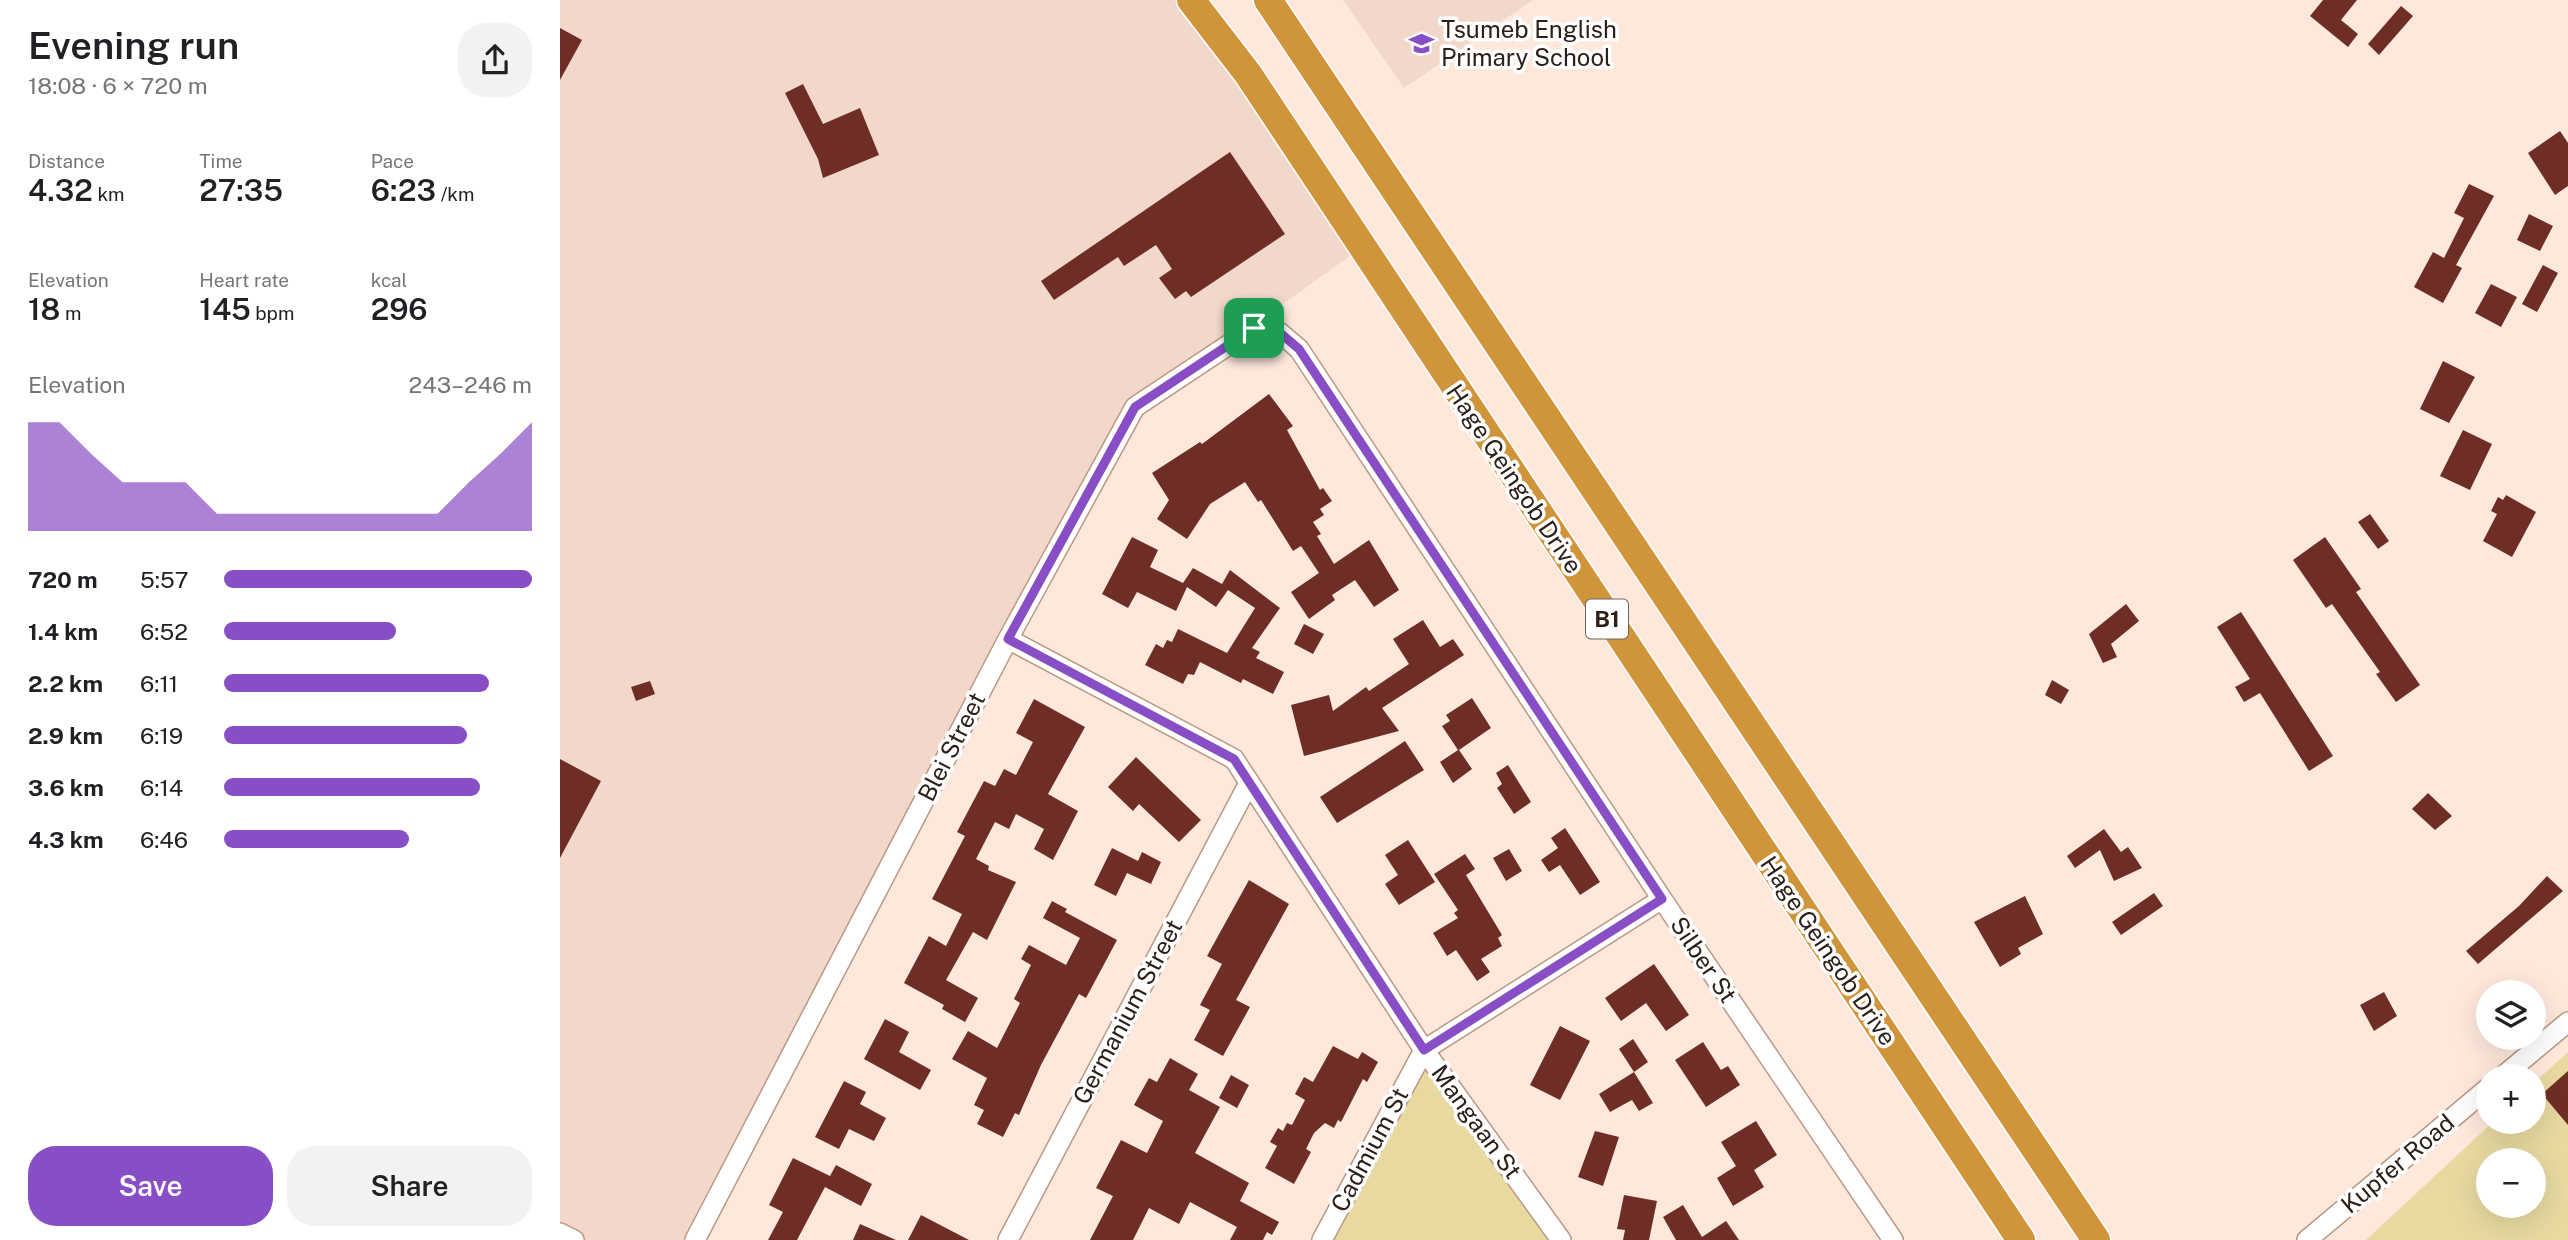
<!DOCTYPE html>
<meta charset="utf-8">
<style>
:root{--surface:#fff;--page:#f2f2f2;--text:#202124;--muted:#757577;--accent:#884ec5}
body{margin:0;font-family:"Public Sans",sans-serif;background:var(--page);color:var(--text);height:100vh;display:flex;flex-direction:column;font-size:26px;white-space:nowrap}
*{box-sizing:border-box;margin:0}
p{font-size:23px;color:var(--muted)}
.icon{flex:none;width:38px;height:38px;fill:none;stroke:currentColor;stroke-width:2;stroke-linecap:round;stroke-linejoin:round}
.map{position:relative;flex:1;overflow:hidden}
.panel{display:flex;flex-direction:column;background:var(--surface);width:560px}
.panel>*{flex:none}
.fabs{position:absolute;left:1916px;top:980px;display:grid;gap:14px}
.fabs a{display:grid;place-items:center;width:70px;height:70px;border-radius:50%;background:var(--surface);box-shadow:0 7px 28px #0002;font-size:35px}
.pin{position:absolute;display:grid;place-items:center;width:60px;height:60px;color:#fff;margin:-30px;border-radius:14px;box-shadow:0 4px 10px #0006}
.round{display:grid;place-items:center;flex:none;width:74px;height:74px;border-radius:28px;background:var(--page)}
.summary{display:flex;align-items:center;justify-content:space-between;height:119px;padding:0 28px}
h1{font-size:38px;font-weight:600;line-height:52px}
.figures{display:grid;grid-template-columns:repeat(3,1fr);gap:10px;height:119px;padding:7px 28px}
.figures div{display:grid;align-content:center}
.figures b{font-size:30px;font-weight:600}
.figures small{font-size:19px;font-weight:400}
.figures p{font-size:19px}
.chart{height:196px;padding:14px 28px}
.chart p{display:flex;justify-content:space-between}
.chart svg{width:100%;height:126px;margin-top:7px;fill:var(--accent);opacity:.7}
.cta{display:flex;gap:14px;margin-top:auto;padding:14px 28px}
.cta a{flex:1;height:80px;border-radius:28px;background:var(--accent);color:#fff;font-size:28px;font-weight:600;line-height:80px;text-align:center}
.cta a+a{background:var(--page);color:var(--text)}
ul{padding:0 28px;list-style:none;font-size:23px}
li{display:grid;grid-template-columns:112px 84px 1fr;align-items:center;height:52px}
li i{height:18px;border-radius:9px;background:var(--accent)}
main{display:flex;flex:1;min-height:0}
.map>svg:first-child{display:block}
.built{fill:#f2d8ca}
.green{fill:#e7d9a0;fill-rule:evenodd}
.building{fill:#6f2e25}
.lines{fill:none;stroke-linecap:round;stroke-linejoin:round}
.minor-casing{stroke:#ba9885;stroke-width:22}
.highway-casing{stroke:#fff;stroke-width:31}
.minor{stroke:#fff;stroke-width:19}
.highway{stroke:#d0953b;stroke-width:28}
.route-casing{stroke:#fff;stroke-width:14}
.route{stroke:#884ec5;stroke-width:9}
.labels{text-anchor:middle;stroke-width:7;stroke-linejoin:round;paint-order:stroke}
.shield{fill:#fff;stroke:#6c635d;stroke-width:2}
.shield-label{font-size:23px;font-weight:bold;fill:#2d2018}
.poi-label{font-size:24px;fill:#2d2018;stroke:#fff;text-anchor:start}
.street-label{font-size:24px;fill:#2d2018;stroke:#fff}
</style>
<main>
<section class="panel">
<div class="summary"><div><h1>Evening run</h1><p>18:08 · 6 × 720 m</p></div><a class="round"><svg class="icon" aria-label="share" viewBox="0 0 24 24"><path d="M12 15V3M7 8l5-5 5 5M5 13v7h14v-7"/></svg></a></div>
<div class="figures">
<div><p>Distance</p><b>4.32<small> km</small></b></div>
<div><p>Time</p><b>27:35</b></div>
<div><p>Pace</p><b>6:23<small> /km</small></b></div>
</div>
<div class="figures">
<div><p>Elevation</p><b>18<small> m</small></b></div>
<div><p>Heart rate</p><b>145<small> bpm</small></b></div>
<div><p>kcal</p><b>296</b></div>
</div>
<div class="chart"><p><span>Elevation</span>243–246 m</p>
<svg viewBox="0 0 160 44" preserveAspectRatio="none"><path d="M0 44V6L10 6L20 17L30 27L40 27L50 27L60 38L70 38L80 38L90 38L100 38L110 38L120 38L130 38L140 27L150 17L160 6V44z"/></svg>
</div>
<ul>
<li><b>720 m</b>5:57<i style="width:100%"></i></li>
<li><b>1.4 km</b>6:52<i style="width:56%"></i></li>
<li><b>2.2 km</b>6:11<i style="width:86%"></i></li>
<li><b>2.9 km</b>6:19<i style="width:79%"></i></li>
<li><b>3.6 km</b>6:14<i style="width:83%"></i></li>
<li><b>4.3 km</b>6:46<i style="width:60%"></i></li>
</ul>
<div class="cta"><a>Save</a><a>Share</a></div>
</section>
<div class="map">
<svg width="2008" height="1240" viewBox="0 0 2008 1240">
<rect width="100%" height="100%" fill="#fee8dc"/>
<path class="built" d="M0,0h631l170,248 -234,167 -432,825h-121l-14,-7z
M783,0h190l-129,88z"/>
<path class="green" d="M864,1050l137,190h-239z
M2008,1052v188h-202l127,-118h41v-39zM1928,1160h46v46h-46z"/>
<path class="building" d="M1763,0h34l-16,20 17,14 -10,13 -38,-31z
M1841,6l12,10 -34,39 -11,-11z
M0,28l22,12 -22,40z
M243,84l20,40 37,-16 19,47 -56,23 -5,-19 -33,-66z
M2000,131l8,12v43l-13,9 -27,-42z
M670,152l55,82 -94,63 -5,-6 -11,8 -16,-21 13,-9 -16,-24 -32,21 -6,-9 -64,43 -13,-19z
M1909,184l25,12 -38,69 6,3 -19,35 -29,-16 19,-35 11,6 20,-40 -10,-5z
M1969,214l24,12 -13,25 -23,-11z
M1983,265l15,8 -21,39 -15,-8z
M1931,284l26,13 -16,30 -26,-14z
M1883,361l32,16 -26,46 -29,-14z
M709,394l24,32 -6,4 33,60 3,-2 9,13 -12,8 4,6 -11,7 8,12 -4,2 17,28 35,-24 30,50 -25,17 -19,-27 -23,15 3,5 -26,19 -18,-27 28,-19 -18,-27 -8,5 -32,-51 -3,2 -13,-20 -35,22 -23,35 -30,-20 12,-19 -17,-27 48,-31 2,2z
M1903,430l29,14 -22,46 -30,-14z
M1946,495l30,17 -24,45 -29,-16 14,-27 -6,-3 7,-14 5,3z
M1810,514l19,27 -11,8 -20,-27z
M572,537l26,13 -8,17 33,16 10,-15 29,16 8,-14 50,38 -28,40 8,4 -4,6 28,14 -11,22 -30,-15 -2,4 -41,-21 -6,13 -6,-1 -5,10 -38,-19 11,-21 7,4 4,-8 5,2 6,-13 49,24 28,-45 -27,-18 -12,17 -29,-20 -11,24 -39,-19 -9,16 -26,-14z
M1765,537l36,52 -5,3 64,93 -24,17 -20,-28 4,-2 -48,-68 -6,4 -33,-48z
M1566,604l13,17 -28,23 6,13 -14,6 -14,-29z
M1681,612l92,144 -24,15 -49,-78 -16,9 -9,-15 15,-8 -33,-52z
M863,620l17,27 13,-8 11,16 -82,53 17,23 -95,25 -13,-51 38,-10 4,16 33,-24 3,4 40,-27 -16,-25z
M744,624l20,10 -11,20 -19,-10z
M1492,680l17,10 -8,14 -16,-9z
M90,681l5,13 -19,7 -5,-14z
M912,698l19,30 -32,22 13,19 -19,14 -13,-21 18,-12 -16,-24 8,-5 -4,-6z
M474,699l51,28 -37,67 30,17 -25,49 -19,-11 10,-20 -28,-15 -7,15 -14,-7 -19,37 13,7 -1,4 28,12 -29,58 -14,-8 -27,48 32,18 -13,24 -23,-13 2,-4 -40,-22 25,-47 17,10 16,-32 -30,-15 33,-63 -8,-4 27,-51 11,5 9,-17 12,6 17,-33 -17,-9z
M845,741l19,29 -87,53 -17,-26z
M576,757l65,63 -22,22 -40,-38 -6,7 -25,-24z
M0,759l41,22 -41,77z
M948,765l23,37 -17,12 -17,-26 5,-4 -6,-11z
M1868,793l24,23 -17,14 -23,-21z
M1005,828l35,54 -20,13 -20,-30 -11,7 -8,-12 17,-12 -7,-10z
M1544,829l17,23 7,-5 14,21 -28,13 -14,-31 -25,18 -8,-12z
M848,840l27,42 -36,23 -14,-21 13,-9 -13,-20z
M552,848l26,13 4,-9 19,10 -10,22 -24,-11 -11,23 -22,-11z
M949,849l13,22 -16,10 -13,-23z
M905,854l10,15 -9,6 36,60 -4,3 4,8 -21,13 9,13 -13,9 -21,-31 -9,6 -14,-23 25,-15 -4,-5 4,-3 -24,-36z
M1987,876l16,15 -85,73 -12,-13 53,-45z
M689,880l40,24 -53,96 14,7 -27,49 -29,-16 16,-30 -10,-5 22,-41 -15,-8z
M1594,893l9,13 -42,29 -9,-13z
M1465,896l18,38 -25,14 3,6 -21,13 -26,-45z
M492,901l15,8 -2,3 52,28 -31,58 -7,-4 -38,71 -22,50 -4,-2 -12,24 -26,-13 7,-14 -10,-5 13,-27 -35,-19 16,-28 29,17 23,-45 -6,-4 17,-34 -10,-6 8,-14 37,20 14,-27 -37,-20z
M1094,964l35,51 -23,16 -20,-28 -25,18 -16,-23z
M1824,992l13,24 -23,15 -14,-26z
M325,1019l24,13 -10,20 32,18 -11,20 -56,-31z
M1000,1026l30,15 -30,59 -30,-15z
M1073,1039l15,23 -14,10 -15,-23z
M1143,1042l18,28 7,-4 12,19 -34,22 -31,-47z
M773,1046l25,13 4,-7 16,10 -11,20 -4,-3 -22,43 -3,-2 -4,8 -9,-5 -11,10 -8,16 5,3 -17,32 -29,-16 12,-22 -7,-4 8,-14 5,3 4,-8 5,2 13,-25 -10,-6 9,-17 9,5z
M610,1058l28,16 -9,16 31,17 -25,46 54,30 -9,18 39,21 -7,13 -5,-3 -4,8h-33l7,-13 -47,-25 -11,22 -30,-16 -16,32h-43l23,-44 -17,-8 25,-48 26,13 16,-32 -29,-16 15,-27 8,4z
M2008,1071v54l-26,-31z
M1074,1072l19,31 -14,8 -7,-11 -22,12 -11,-18z
M671,1075l18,10 -12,23 -18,-10z
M284,1081l22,11 -6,12 26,14 -12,23 -25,-12 -10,20 -24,-12z
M1196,1121l21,34 -23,15 10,17 -31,19 -16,-28 19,-12 -15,-24z
M1035,1131l24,6 -16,49 -25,-9z
M233,1158l37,18 6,-11 36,19 -11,22 -36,-19 -28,53h-29l15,-28 -14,-7z
M1064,1195l33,6 -8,39h-26l2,-10 -8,-1z
M1123,1205l19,32 24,-16 13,19h-63l-13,-23z
M361,1215l48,25h-61z
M300,1224l36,16h-43z"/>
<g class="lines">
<defs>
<path id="minor" d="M448,639l226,120 190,291 137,190
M1943,1076l65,-54
M0,1233l14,7
M135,1240l313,-601 127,-232 119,-79 25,4 20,17 363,550 231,341
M448,1240l241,-457
M762,1240l102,-190 238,-151
M1747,1240l181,-152"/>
<path id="highway" d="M631,0l57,74 773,1166
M708,0l828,1240"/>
</defs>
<use href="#minor" class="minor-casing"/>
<use href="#highway" class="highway-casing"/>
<use href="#minor" class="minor"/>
<use href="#highway" class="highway"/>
</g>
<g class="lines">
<defs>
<path id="route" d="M694,328l25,4 20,17 363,550 -238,151 -190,-291 -226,-120 127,-232z"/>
</defs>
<use href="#route" class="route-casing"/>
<use href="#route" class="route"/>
</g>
<defs>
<symbol id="school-bare" viewBox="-9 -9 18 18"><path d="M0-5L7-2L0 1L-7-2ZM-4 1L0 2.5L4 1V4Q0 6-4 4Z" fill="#884ec5" stroke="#fff" stroke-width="2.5" paint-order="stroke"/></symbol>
</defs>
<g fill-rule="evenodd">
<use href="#school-bare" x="844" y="26" width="35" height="35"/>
</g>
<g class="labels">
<rect class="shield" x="1026" y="599.5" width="42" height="39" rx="5"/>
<g class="shield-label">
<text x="1047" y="627">B1</text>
</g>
<g class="poi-label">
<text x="881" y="38">Tsumeb English<tspan x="881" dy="28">Primary School</tspan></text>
</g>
<g class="street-label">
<text transform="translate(954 479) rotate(56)" y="8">Hage Geingob Drive</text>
<text transform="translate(392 747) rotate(-63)" y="8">Blei Street</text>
<text transform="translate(1268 951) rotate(56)" y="8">Hage Geingob Drive</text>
<text transform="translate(1143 960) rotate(56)" y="8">Silber St</text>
<text transform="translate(568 1012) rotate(-62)" y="8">Germanium Street</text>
<text transform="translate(916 1122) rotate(54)" y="8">Mangaan St</text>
<text transform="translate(810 1150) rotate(-62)" y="8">Cadmium St</text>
<text transform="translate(1838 1164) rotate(-40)" y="8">Kupfer Road</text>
</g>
</g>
</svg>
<div class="fabs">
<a><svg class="icon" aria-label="layers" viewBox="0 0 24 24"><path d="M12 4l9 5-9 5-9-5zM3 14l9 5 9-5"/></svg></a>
<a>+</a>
<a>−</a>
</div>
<div class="pin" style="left:694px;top:328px;background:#1e9e55"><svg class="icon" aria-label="arrive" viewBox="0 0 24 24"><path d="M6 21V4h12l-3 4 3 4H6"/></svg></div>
</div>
</main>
